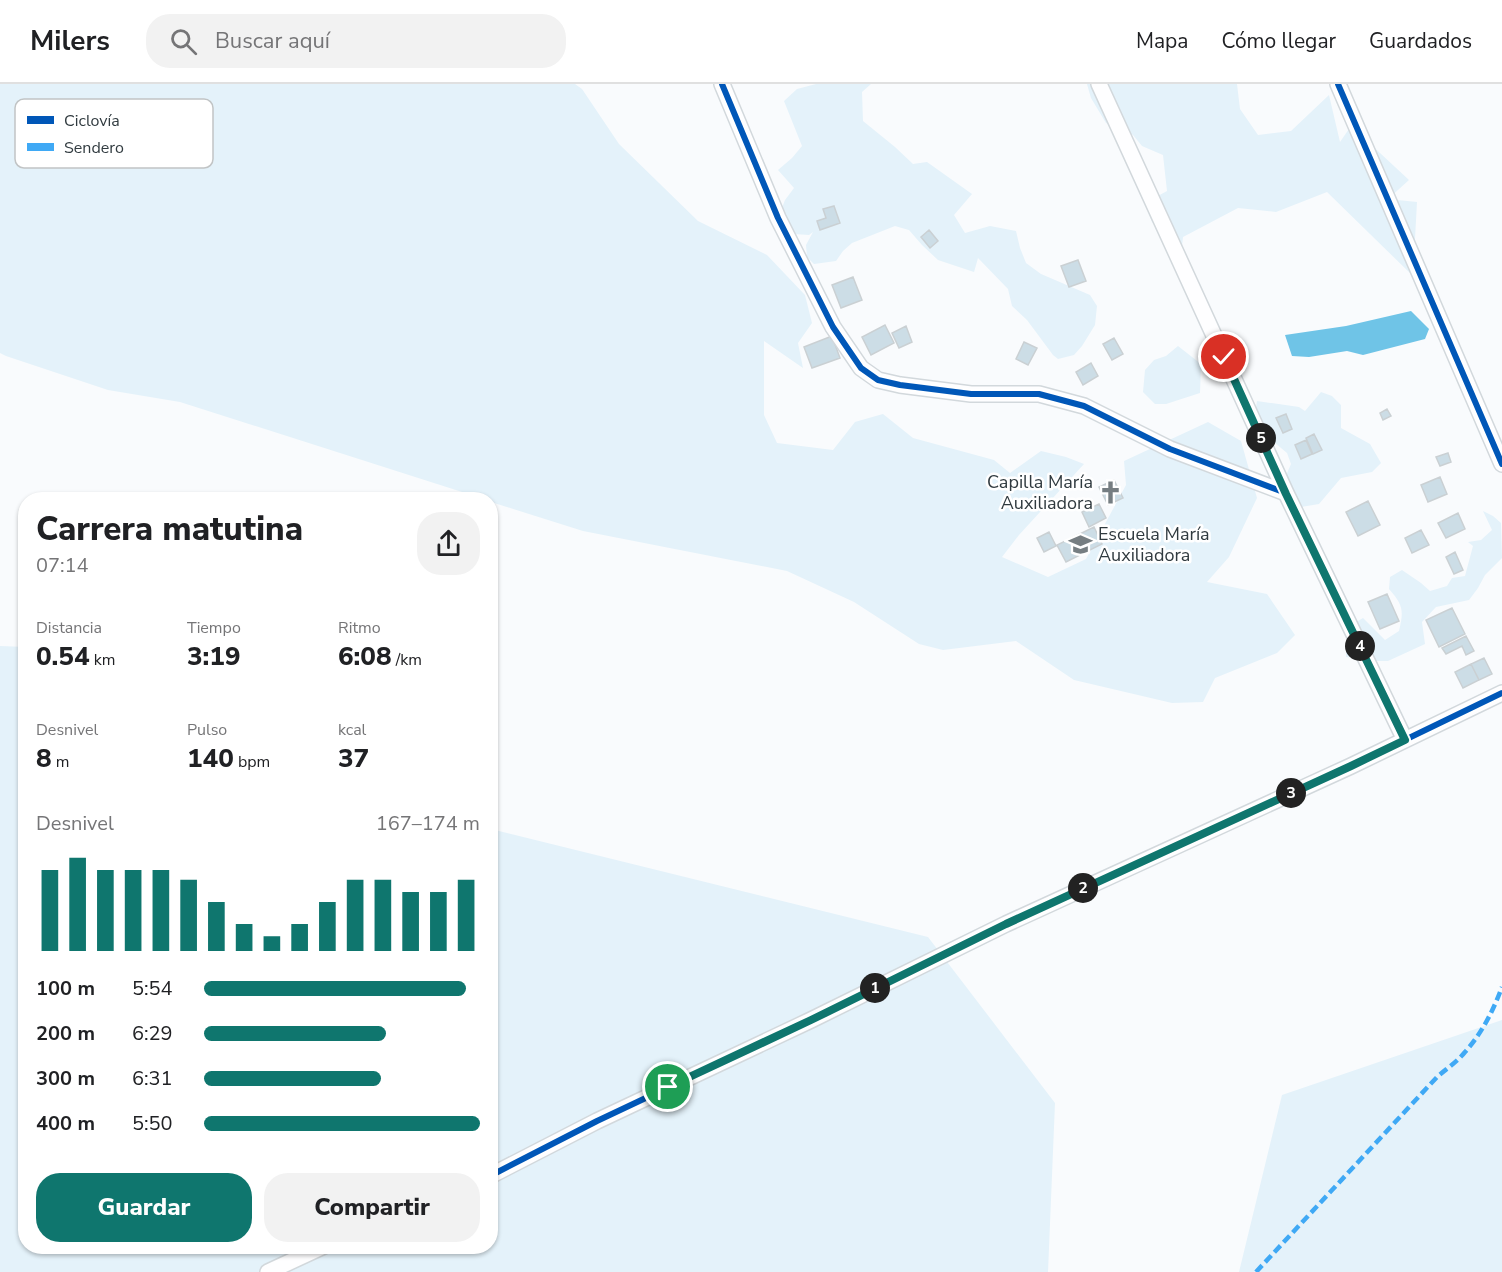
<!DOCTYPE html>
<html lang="es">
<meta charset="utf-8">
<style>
:root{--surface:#fff;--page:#f2f2f2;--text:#202124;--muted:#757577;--line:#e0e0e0;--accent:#0f766e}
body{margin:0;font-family:"Nunito Sans",sans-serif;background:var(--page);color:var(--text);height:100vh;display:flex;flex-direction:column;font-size:22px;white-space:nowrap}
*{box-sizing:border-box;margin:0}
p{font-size:20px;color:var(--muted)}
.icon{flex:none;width:33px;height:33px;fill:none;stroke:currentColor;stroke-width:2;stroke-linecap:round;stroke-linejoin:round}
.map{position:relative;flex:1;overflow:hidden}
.drawer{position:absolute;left:18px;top:408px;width:480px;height:762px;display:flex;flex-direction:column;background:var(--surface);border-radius:24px;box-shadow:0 2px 4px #0004}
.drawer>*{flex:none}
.pin{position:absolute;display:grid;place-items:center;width:51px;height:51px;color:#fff;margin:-26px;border:3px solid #fff;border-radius:50%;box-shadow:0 2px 6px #0007}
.km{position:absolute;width:30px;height:30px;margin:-15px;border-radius:50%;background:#222;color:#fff;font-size:16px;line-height:30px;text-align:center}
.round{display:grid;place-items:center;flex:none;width:63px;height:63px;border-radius:24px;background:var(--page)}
.summary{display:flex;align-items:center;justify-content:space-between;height:102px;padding:0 18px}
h1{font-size:33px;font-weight:800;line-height:45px}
.metrics{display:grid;grid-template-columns:repeat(3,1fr);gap:9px;height:102px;padding:6px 18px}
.metrics div{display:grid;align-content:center}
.metrics b{font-size:26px;font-weight:800}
.metrics small{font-size:16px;font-weight:400}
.metrics p{font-size:16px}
.chart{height:168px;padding:12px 18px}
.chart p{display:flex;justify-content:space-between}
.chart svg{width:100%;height:108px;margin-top:6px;stroke:var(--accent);stroke-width:6}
.primary-button{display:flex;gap:12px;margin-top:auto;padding:12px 18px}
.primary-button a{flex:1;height:69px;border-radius:24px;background:var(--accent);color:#fff;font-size:24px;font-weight:800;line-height:69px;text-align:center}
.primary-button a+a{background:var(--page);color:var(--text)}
ul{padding:0 18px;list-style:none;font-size:20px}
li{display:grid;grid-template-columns:96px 72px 1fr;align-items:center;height:45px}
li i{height:15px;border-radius:8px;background:var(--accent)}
header{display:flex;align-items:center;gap:36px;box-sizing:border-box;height:84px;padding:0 30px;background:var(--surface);border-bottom:2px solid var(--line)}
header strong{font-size:28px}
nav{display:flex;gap:33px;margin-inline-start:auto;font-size:21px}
.search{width:420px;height:54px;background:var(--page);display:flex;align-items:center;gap:15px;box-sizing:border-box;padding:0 21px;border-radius:24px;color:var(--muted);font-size:22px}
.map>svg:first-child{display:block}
.green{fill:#e4f2fa}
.water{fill:#6fc4e7}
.building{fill:#ccdde6;stroke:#cad0d3;stroke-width:1.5}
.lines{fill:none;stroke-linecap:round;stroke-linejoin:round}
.minor-casing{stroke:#d2d8dc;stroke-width:18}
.minor{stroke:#fefeff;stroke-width:15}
.quiet{stroke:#3fa9f5;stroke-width:4.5;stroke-dasharray:9 4.5;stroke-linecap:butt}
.cycleway-casing{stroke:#fff;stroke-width:10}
.cycleway{stroke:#0057b8;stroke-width:6}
.route-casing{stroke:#fff;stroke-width:12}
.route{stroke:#0f766e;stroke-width:8}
.labels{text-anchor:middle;stroke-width:5;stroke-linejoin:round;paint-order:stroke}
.poi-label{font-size:18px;fill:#303a3f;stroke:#fff;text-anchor:end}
.key{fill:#fff;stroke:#c1c4c5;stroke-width:1.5}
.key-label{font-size:16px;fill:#303a3f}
</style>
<header>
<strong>Milers</strong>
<div class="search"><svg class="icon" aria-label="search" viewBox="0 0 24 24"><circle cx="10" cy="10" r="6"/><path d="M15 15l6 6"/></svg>Buscar aquí</div>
<nav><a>Mapa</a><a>Cómo llegar</a><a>Guardados</a></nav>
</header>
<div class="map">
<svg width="1502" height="1188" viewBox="0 0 1502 1188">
<rect width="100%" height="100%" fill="#f9fbfd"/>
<path class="green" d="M0,0h575l7,5 37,55 79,77 69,34 38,40 7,28 -14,20 5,25 -39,-27v74l13,28 56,7 22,-28 28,-8 30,24 81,22 16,13 31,-22 25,6 18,7 -65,71 -17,22 46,20 38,-18 40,-74 -2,-24 84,-39 33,19 16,57 -28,59 -22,25 60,12 28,41 -18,18 -62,25 -12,24 -31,1 -98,-23 -58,-39 -73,9 -24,-6 -65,-42 -67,-31 -204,-40 -92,-29 -1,-2 -6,-1 -304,-97 -72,-12 -102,-34 -6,-3z
M816,0h55l-9,8 1,29 32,26 18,17 14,-2 45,32 -18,21 11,18 25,-7 26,5 4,17 6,15 15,11 49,21 7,11 -2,19 -13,21 -8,9 -16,4 -5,-4 -26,-35 -15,-14 -4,-17 -30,-31 -4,14 -36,-12 -16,-15 -13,-15 -14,-4 -43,17 -9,8 -7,10 -22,3 -7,-7 -1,-12 7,-13 -4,3 -15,-1 -14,-21 5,-13 9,-12 -16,-18 14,-12 10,-12 -18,-45 13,-12z
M1087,0h150l3,25 18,26 33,-4 38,-36 11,47 11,-16 58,54 -21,19 29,3 -4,74 -86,-84 -51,20 -38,-4 -55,29 -1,9 -30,-24 -7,-19 22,-12 -4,-36 -21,-9 -9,-11 -27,-12 -15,-25z
M1178,262l23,18 -1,29 -34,11h-11l-12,-12 2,-22 9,-10 12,-4z
M1321,308l11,4 9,9v23l29,16 11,19 -9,9 -31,6 -22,26 -24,4 -13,-23 9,-21 -4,-11 -31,-26 -1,-13 2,-13 42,6 6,4z
M1483,427l10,5 8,7 1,35 -17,17 -7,13 -9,12 -33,7 -14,15 3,22 -37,17h-12l-30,-4v-5l3,-4 -3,-20 17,-10 22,22 14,-9c5,-21 4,-26 -10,-42l1,-12 12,-7 19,13 9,8 17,-5 5,-8 13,-2 8,-30 -5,-4 13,-2 11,-10z
M0,562l26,1v599h464l1,-417 437,108 127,166 -7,169h-1048z
M1502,936v252h-263l43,-177z"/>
<path class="water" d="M1411,227l18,18 -4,10 -62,16 -16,-4 -38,6 -17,-1 -7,-21 61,-9z"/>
<path class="building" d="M834,122l6,17 -20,7 -3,-9 9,-3 -3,-9z
M929,146l9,11 -8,7 -9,-11z
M1078,176l8,21 -17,6 -8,-21z
M853,193l9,23 -21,8 -9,-23z
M885,241l9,18 -23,12 -9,-18z
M906,242l6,16 -13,6 -7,-15z
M832,252l8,22 -28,10 -8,-21z
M1114,254l9,16 -11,6 -9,-16z
M1024,258l13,6 -9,17 -12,-6z
M1091,279l7,13 -15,9 -7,-13z
M1387,325l4,7 -8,4 -3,-7z
M1286,330l6,15 -9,4 -7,-15z
M1314,350l8,16 -9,4 -7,-16z
M1306,356l6,14 -11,5 -6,-14z
M1448,369l3,9 -11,4 -4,-9z
M1440,393l7,17 -19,8 -7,-17z
M1114,396l9,18 -15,7 -9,-18z
M1368,417l12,24 -22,11 -12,-24z
M1099,420l7,14 -17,9 -7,-15z
M1458,429l7,16 -19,9 -8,-15z
M1094,443l8,17 -36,18 -9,-17z
M1421,446l8,15 -17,8 -7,-15z
M1049,448l7,14 -12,6 -7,-14z
M1455,468l8,18 -9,4 -8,-17z
M1387,510l12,27 -19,8 -12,-27z
M1452,524l13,26 -26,13 -13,-27z
M1466,552l8,15 -8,4 -4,-9 -16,8 -4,-6z
M1484,574l8,16 -13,6 -8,-16z
M1471,580l8,16 -16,8 -8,-16z"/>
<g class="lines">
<defs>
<path id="minor" d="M722,0l56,134 55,109 28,41 17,12 22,5 71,9h68l45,12 86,43 116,44
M1099,0l187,409 119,247
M1338,0l164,380
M490,1092l107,-55 214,-101 195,-96 345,-158 151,-73
M268,1188l56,-26"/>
</defs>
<use href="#minor" class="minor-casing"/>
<use href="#minor" class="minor"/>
<path class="quiet" d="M1256,1188l181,-195c9,-8 20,-15 28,-25 17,-19 28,-41 37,-65"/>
<defs>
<path id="cycleway" d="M722,0l56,134 55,109 28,41 17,12 22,5 71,9h68l45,12 86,43 116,44
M1338,0l164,380
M490,1092l107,-55 214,-101 195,-96 345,-158 151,-73"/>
</defs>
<use href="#cycleway" class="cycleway-casing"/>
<use href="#cycleway" class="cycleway"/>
</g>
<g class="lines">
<defs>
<path id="route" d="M668,1003l143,-67 195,-96 345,-158 54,-26 -119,-246 -62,-137"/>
</defs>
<use href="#route" class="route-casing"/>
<use href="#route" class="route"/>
</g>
<defs>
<symbol id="church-bare" viewBox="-9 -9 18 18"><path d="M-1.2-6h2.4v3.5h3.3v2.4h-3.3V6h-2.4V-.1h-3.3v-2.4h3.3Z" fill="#767e82" stroke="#fff" stroke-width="2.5" paint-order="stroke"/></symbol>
<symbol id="school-bare" viewBox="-9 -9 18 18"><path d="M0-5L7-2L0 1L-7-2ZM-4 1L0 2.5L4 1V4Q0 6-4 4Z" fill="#767e82" stroke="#fff" stroke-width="2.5" paint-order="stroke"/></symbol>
</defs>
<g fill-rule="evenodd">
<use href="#church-bare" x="1094" y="392" width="33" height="33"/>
<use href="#school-bare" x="1064" y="444" width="33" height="33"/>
</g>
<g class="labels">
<g class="poi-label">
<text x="1093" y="404">Capilla María<tspan x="1093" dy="21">Auxiliadora</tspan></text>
<text x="1098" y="456" text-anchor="start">Escuela María<tspan x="1098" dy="21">Auxiliadora</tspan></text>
</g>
</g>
<rect x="15" y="15" width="198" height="69" rx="9" class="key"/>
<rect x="27" y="32" width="27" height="8" fill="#0057b8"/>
<rect x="27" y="59" width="27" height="8" fill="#3fa9f5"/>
<g class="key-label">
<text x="64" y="42">Ciclovía</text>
<text x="64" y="69">Sendero</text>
</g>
</svg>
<div class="pin" style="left:668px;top:1003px;background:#1e9e55"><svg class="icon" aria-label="arrive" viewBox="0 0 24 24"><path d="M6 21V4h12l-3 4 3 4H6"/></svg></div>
<div class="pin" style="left:1224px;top:273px;background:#d93025"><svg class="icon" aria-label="check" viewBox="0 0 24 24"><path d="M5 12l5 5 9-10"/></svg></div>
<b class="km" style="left:875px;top:904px">1</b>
<b class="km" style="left:1083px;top:804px">2</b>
<b class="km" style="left:1291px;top:709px">3</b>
<b class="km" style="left:1360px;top:562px">4</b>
<b class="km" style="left:1261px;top:354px">5</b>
<section class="drawer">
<div class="summary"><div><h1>Carrera matutina</h1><p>07:14</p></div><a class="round"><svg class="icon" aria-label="share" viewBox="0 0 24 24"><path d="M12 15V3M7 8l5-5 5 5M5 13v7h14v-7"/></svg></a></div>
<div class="metrics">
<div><p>Distancia</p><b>0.54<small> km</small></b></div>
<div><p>Tiempo</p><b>3:19</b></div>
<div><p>Ritmo</p><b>6:08<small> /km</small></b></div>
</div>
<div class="metrics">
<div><p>Desnivel</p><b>8<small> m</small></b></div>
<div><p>Pulso</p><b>140<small> bpm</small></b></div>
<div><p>kcal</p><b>37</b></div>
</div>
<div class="chart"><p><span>Desnivel</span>167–174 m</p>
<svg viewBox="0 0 160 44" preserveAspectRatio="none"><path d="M5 44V11M15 44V6M25 44V11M35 44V11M45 44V11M55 44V15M65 44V24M75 44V33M85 44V38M95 44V33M105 44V24M115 44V15M125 44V15M135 44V20M145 44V20M155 44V15"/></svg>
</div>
<ul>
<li><b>100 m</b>5:54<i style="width:95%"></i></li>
<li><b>200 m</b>6:29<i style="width:66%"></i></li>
<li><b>300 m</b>6:31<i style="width:64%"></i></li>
<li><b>400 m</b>5:50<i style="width:100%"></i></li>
</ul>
<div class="primary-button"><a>Guardar</a><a>Compartir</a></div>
</section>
</div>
